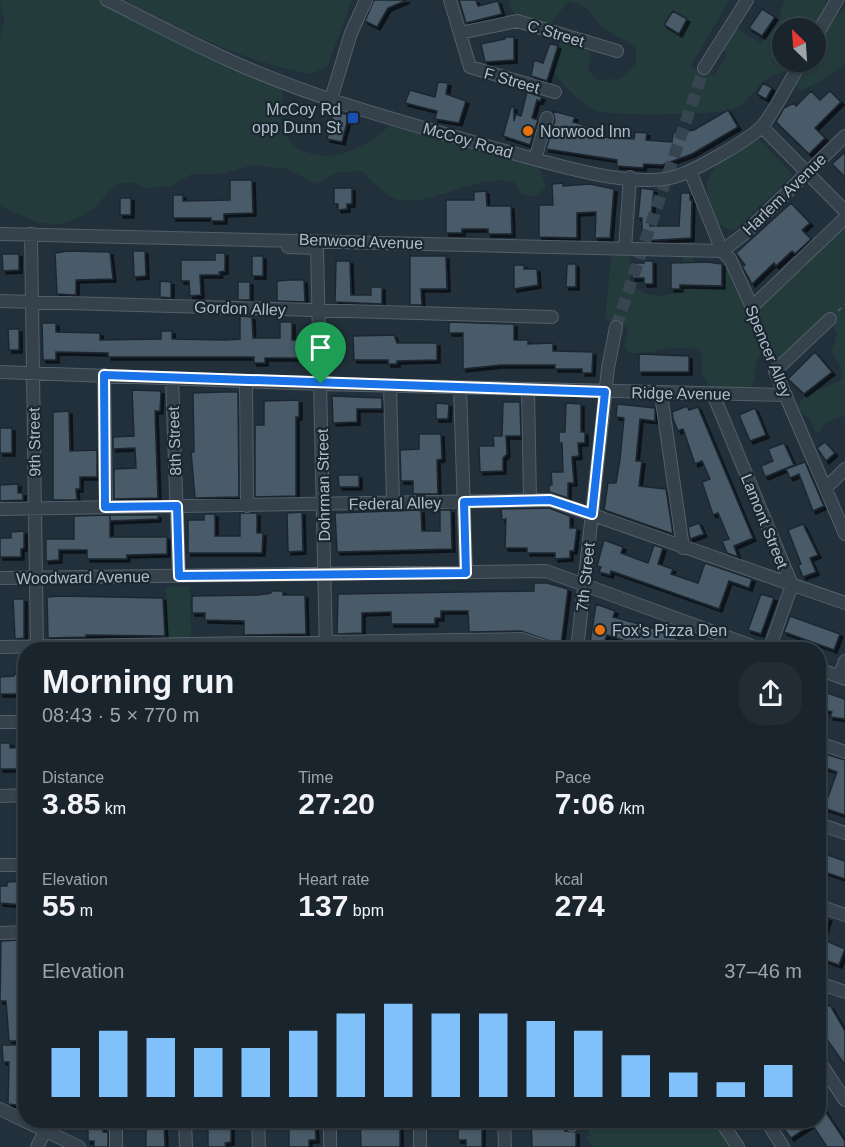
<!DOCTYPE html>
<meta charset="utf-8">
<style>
:root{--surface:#19242c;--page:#222c34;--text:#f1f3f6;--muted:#9fa4a9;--line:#374148;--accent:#81c1fb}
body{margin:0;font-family:Arial,sans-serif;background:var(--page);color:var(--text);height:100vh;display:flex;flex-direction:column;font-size:22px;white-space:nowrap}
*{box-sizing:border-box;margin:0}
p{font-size:20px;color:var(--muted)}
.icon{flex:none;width:33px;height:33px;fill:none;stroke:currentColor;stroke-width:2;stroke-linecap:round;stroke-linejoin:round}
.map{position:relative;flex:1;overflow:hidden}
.drawer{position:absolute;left:18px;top:642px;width:808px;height:486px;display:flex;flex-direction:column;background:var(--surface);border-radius:24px;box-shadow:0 2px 4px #0004,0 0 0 2px var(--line)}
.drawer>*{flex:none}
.needle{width:39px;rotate:335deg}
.buttons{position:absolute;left:772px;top:18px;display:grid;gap:12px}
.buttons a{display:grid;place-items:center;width:54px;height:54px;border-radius:50%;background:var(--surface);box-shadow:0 2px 4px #0004,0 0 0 2px var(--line);font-size:30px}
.pin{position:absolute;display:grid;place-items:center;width:51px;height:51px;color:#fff;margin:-62px -26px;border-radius:50% 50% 50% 0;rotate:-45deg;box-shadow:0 0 6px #0007}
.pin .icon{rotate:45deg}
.round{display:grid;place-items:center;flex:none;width:63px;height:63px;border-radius:24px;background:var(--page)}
.overview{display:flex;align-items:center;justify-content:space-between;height:102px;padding:0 24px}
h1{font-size:33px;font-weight:800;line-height:45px}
.stats{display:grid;grid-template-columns:repeat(3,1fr);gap:9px;height:102px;padding:6px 24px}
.stats div{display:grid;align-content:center}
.stats b{font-size:30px;font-weight:800}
.stats small{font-size:16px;font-weight:400}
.stats p{font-size:16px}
.chart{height:168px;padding:12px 24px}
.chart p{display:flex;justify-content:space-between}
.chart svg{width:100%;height:108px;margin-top:6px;stroke:var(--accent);stroke-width:6}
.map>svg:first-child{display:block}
.green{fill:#233c3b}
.building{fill:#4a5a67;stroke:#1c2832;stroke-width:1.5;filter:url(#shadow)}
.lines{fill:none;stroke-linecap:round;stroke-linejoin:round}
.minor-tunnel{stroke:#364550;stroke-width:12;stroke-dasharray:12 6;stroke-linecap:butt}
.minor-casing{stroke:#535f69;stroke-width:14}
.path{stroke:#415858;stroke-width:2;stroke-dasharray:4.5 4.5;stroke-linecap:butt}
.minor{stroke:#35414b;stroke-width:12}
.route-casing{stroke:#fff;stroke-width:12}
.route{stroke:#1a73e8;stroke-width:8}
.transit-dot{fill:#1a4fb4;stroke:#1a2630;stroke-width:2}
.food-dot{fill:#e8710a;stroke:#1a2630;stroke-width:2}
.labels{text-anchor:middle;stroke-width:4.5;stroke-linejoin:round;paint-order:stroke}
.street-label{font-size:16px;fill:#b0bcc7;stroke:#1a2630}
.poi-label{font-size:16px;fill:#b0bcc7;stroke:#1a2630;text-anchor:start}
</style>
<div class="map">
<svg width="845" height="1147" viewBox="0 0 845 1147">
<defs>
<filter id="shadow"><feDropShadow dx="3" dy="3" stdDeviation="0" flood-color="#0009"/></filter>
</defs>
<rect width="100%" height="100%" fill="#21303b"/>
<path class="green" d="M0,0h101l182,89 -3,39c5,6 12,17 19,21 38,18 69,-4 97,-29l140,40 10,26 -11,11 -14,-3 -7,-12c-40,-9 -77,23 -114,18 -14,-2 -28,-19 -38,-29l-24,1 -23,12 -27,-15 -36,-4 -30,9h-30l-21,12 -26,2 -13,-6 -14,2 -11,9 -10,13 -17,11 -19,7 -22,-1 -39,-17v-168l4,-16z
M125,0h227l-24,65 -16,9c-59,-9 -134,-44 -187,-74z
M512,0h217l-39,67 25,9 11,-21 -5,-13 12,-16 28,18 18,-25 5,-19h42l-5,26 -5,2h-33v34h15c-7,11 -21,10 -31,17 -13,8 -17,24 -33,30 -15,6 -122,7 -137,2 -16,-6 -31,-24 -42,-36v-18l8,-20 24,7 4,13 -3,13 9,10 23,-1 16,-15v-16c-10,-8 -20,-12 -30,-19 -18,-13 -12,-22 -38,-28l-19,25 -33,-8 -7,-15z
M845,8v56l-17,13 -27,14 -7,-8 6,-21h16c0,-37 5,-31 29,-54z
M758,138l35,37 -57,54c-19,7 -30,-30 -29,-45 1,-5 5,-12 8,-17 9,-12 30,-21 43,-29z
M845,220v195l-20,8 -6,9 -4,-1 -4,-10 -13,-13c5,-19 28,-19 43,-28 4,-13 -4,-17 -9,-28l5,-19 -5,-8 -56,44 -11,-14 -4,-1c-12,12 1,25 -16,39h-38v-12l-5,-5v-20l-3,-5c-23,-10 -47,5 -70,2l-4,-6 3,-19 -23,-9 7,-70h18v33c12,16 35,17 51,8l1,-39h12v38h30v-22l3,-5 22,40 39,-26 16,-7 13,-23z
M190,586l1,55h-24l-1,-54z
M580,1121h135l18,26h-140l-7,-10 5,-2z"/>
<path class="building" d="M374,0h33l-19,8 -11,19 -12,-6z
M459,0h17l2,6 20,-5 4,13 -36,9z
M762,9l13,8 -13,19 -13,-8z
M673,11l14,8 -8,15 -15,-9z
M505,37h9v23l-29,2 -4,-18 24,-5z
M550,43l8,3 -11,35 -16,-5 3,-16 9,3z
M438,82l10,1 -2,11 20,7 -7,22 -24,-4 2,-8 -32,-8 5,-13 25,7z
M763,83l9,5 -6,11 -9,-5z
M811,91l9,9 10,-9 11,11 -26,26 10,10 -16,16 -33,-32 8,-14 10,-5 2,3z
M527,92l15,5 -2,4 -3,-1 -5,18 6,2 -8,25 -27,-9 8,-29h3v14l2,-7 5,2z
M728,110l10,17 -46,27 -30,11 -18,-1 -1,4 -26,-2v-6l-71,-11 9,-29 -2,-9 22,6 -2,5 29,8 -1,7 33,2 1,-7 12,1 -1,7 26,2 1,-9 21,-3z
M334,111l15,4 -7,27 -15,-3z
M845,152v25l-13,-13z
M230,180h22l1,33 -29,1v7h-13v-3h-38v-23h10v6l47,-1z
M563,183v3l27,-2 24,5 -4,49h-15l1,-26 -19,1v25l-38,-1v-32h14l-1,-21z
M334,188h18v16h-5v5l-9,1v-6h-4z
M641,188l13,2 -4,36h29l2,-33h9v7h2l-1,38 -49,3v-23h-4z
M486,191l1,15h24l1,28h-24v-5h-26v4h-16v-33h28v-8z
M120,198h11v17h-11z
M791,203l19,20 -8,7 9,9 -16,15 -3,-3 -16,15 -2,-3 -22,21 -10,-18 3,-1 -9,-12z
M68,251l42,1 3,27 -37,1v15l-19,-1 -2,-41z
M133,251h12l1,25 -12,1z
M215,253h10v18l-6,1 1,3h-20l1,20 -11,1 -1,-15h-8v-21h34z
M2,254h17v16l-16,1z
M252,256h11v20h-11z
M410,256h36l1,33h-26l1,16h-12z
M336,261h14l1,34h20v-8h11v17l-47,-2z
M644,261h9v23h-9v-6h-12l1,-15h11z
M708,262l14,2v22l-42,-1v4h-9v-26z
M567,264h9v23h-10z
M514,265h10v4h13l1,16 -24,4z
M289,280h15l1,22 -28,-1v-20z
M160,281l11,1v16l-11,-1z
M238,282h12v18h-12z
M240,316l12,1 1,21h27v-16h12v18h14v18h-41v5h-11v-6h-146v-4l-52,-1v8h-13l-1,-37h14v9l44,1v7l61,-1v-8h11v8l54,1 14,-1z
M449,322l65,2v16h14v4l25,-1v8l40,1 -1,21h-10v-4h-27v-4h-54l-38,4v-36h-14z
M8,329h11v21h-10z
M394,335l3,8h40v17l-40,1v3h-9v-4h-34l-1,-24z
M815,352l17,20 -28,22 -16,-15z
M639,354l50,2v16h-50z
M132,390l29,1 -1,20h-5l3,87 -44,1v-30l22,-1 -1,-20 -22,1v-12l21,-1z
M223,392h15l1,105 -44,1 -4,-46h3l-1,-59z
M332,396l50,2v11h-25v13l-24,1z
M299,400v17h-3v79l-41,1v-72h9v-24z
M503,402h17l1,34h-15l1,18 -4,4v13l-23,1 -1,-26h15l-1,-10h9z
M436,403l13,1 -1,15h-12z
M566,403l15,1v28h4v11h-7l1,13 -7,1 2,26h-6v15l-19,-6v-7h3l-1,-13h12l-1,-29h-3v-11h6z
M617,404l38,4v13l-15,-2 -4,42h6l-3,25 27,3 7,45 -69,-24 4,-27h8l4,-24 4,-41 -8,-1z
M687,406l2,4 9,-3 55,131 -19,8 4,11 -11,-4 -5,-12 7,-2 -11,-26 -5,2 -11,-33 8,-3 -8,-18 -7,3 -12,-35 -5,2 -5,-12 -1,-7z
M755,408l11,27 -16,6 -11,-26z
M69,411l1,40 27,-1v27h-17v12h-4l1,11h-24v-88z
M0,428h12v25h-12z
M419,434h22l1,25 -5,1 1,34h-25v-13h-12l-1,-31 19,-1z
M825,442l10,11 -9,8 -9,-13z
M784,443l10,22 -29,12 -4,-11 12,-5 -5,-12z
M805,462l19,44 -11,5 -14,-37 -9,4 -4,-9z
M338,475h21v12h-20z
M18,484v9h5v7l-23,1v-16z
M549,508l21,8v12h7l-3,23h-4v7l-15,1v-6h-28v-5h-22l1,-29 -4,1 -1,-11z
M421,510l1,21h18v-21h11l1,39 -115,3 -2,-39z
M302,512l1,39 -15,1 -1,-39z
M240,513h17v20h6l-1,20h-74v-33h16v-6h11v22h25z
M110,515h48v4l-48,2z
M110,515v22h57v17l-40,1v4h-40v-9h-28v10l-13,1v-22h28v-23z
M699,523l5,11 -14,5 -2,-12z
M803,524l15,31 -8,3 6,14 -13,5 -5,-12 3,-1 -13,-34z
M24,531v17l-3,1v8h-21v-19h11v-6z
M604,540l19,7 -2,6 27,10 6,-18 9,3 -5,16 15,5 -2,5 27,9 7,-20 47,16 -3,9 -20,-7 -10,28 -105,-37 -3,-1 -1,4 -11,-3 2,-5 -4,-1z
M534,583h13l21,6 -7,56 -40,-14 -52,1 -1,-21h-27v7h-6v6h-44v-12l-29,1v20l-25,1 1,-40 196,-3z
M271,591h12v4h22l1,39 -62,1v-14l-39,-1v-7h-13v-17l66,-1 13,-2z
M761,594l13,4 -13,36 -13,-4z
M59,596l104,2 2,38 -79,-1v2l-38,1 -1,-41z
M13,599h11v39l-9,1z
M596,604l19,7 -2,6 37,10 53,23h-49l-47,-15 -6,15h-12z
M790,616l50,18 -6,16 -50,-18z
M14,674h11l1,20h-26v-17l14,-1z
M824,692l21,7v20l-15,-2 2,-5 -13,-4z
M0,743h10v5l16,-1v22h-26z
M825,754l20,6v55l-21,-7 13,-36 -17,-6z
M819,852l26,9v18l-26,-9z
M23,881v24l-23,-2v-17h7v-4z
M819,915l10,3 -7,21 23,10 -6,16 -20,-7z
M20,940l5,101h-16l-3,-40h-6l1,-60z
M830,1005l15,26v34l-26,-37v-15z
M2,1045h16l1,23h7v38l-18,-2 1,-42h-6z
M819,1102l26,39v6h-18l-15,-23 -21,14 -10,-13 6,-5h32z
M88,1120h15v12h5v15h-14v-6h-6z
M146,1120h18l1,27h-19z
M208,1120h23v22l-6,1 1,4h-18z
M289,1120h26l1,20h-7v7h-20z
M360,1120h40v27h-39z
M463,1120h19v27h-16v-7h-8v-13h5z
M531,1120h32l2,11 11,1v15h-44z"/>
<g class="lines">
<path class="minor-tunnel" d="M616,327l88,-259"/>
<defs>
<path id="minor" d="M107,0c42,21 83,43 126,62 87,39 181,63 272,89 44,12 125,38 169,26 19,-5 79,-39 90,-53 14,-19 25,-42 37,-62
M450,0l20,67 85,25
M460,33l57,-12 100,30
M816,36l21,-36
M704,68l43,-68
M331,99l20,-66 15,-33
M762,127l83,84
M535,159l12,-41
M690,171l32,80 8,8 22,48 93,-89
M0,234l722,17
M31,234l6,416
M288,247l29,1 9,402
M625,248l5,-71
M722,251l21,-16 102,-99
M0,301l552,16
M830,319l-55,52 70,163
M0,372l321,12 465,11
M104,375l2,132
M172,378l7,197
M246,381l1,125
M390,386l3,117
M460,388l6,185
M528,390l2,110
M661,394l22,154
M713,394l79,191 -23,65
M827,487l18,-18
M0,509l550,-9 295,103
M0,578l546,-7 217,79
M0,647l521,-8 34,11
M577,650l31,-282 8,-41
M819,669l26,10
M839,677l6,-16
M0,722h26
M819,743l26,9
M0,796l26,-1
M819,824l26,9
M0,865h26
M819,906l26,9
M0,933l26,-1
M819,983l26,9
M819,1061l26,39
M0,1109l79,38
M116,1120v27
M185,1120l1,27
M258,1120l1,27
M330,1120v27
M420,1120v27
M504,1120l1,27
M571,1120l1,5
M720,1120l18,27
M766,1120l17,27
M37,1147l8,-16 -1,-11"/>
</defs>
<use href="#minor" class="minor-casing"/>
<path class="path" d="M838,311l7,-7
M756,319l14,39"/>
<use href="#minor" class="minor"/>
</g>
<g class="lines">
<defs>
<path id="route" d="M104,375l501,17 -13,122 -42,-14 -86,2 2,71 -287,3 -2,-70 -72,1z"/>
</defs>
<use href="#route" class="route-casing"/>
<use href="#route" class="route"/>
</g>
<rect class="transit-dot" x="347" y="112" width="12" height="12" rx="3"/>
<g class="food-dot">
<circle cx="528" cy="131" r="6"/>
<circle cx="600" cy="630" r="6"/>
</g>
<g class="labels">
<g class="street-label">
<text transform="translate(556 33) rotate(17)" y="6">C Street</text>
<text transform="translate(512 80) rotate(16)" y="6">F Street</text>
<text transform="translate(468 140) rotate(16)" y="6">McCoy Road</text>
<text transform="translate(784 194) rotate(-44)" y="6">Harlem Avenue</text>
<text transform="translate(361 241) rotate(2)" y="6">Benwood Avenue</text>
<text transform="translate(240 308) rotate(2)" y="6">Gordon Alley</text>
<text transform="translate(769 351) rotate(68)" y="6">Spencer Alley</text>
<text transform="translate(681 393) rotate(1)" y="6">Ridge Avenue</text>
<text transform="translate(174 441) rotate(-92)" y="6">8th Street</text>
<text transform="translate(34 442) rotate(-91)" y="6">9th Street</text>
<text transform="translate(323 485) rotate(-91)" y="6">Dohrman Street</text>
<text transform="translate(395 503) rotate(-1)" y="6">Federal Alley</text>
<text transform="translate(765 521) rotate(68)" y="6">Lamont Street</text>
<text transform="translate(83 577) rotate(-1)" y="6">Woodward Avenue</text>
<text transform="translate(585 577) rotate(-84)" y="6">7th Street</text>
</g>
<g class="poi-label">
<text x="341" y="115" text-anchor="end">McCoy Rd<tspan x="341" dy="18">opp Dunn St</tspan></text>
<text x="540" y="137">Norwood Inn</text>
<text x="612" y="636">Fox's Pizza Den</text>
</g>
</g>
</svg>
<div class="buttons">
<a><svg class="needle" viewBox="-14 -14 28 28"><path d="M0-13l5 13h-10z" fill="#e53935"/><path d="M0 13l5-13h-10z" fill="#9fa4a9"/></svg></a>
</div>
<div class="pin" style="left:321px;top:384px;background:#1e9e55"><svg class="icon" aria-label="arrive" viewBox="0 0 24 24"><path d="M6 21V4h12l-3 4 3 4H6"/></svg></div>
<section class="drawer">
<div class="overview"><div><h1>Morning run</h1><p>08:43 · 5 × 770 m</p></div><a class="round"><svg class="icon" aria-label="share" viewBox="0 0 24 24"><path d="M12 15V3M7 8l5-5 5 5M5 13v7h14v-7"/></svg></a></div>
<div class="stats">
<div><p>Distance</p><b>3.85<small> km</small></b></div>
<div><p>Time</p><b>27:20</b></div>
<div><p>Pace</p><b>7:06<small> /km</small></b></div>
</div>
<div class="stats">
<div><p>Elevation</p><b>55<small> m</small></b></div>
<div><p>Heart rate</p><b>137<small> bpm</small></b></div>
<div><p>kcal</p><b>274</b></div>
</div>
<div class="chart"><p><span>Elevation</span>37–46 m</p>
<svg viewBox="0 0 160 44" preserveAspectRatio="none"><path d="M5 44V24M15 44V17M25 44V20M35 44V24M45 44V24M55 44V17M65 44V10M75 44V6M85 44V10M95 44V10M105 44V13M115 44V17M125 44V27M135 44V34M145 44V38M155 44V31"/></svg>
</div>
</section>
</div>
